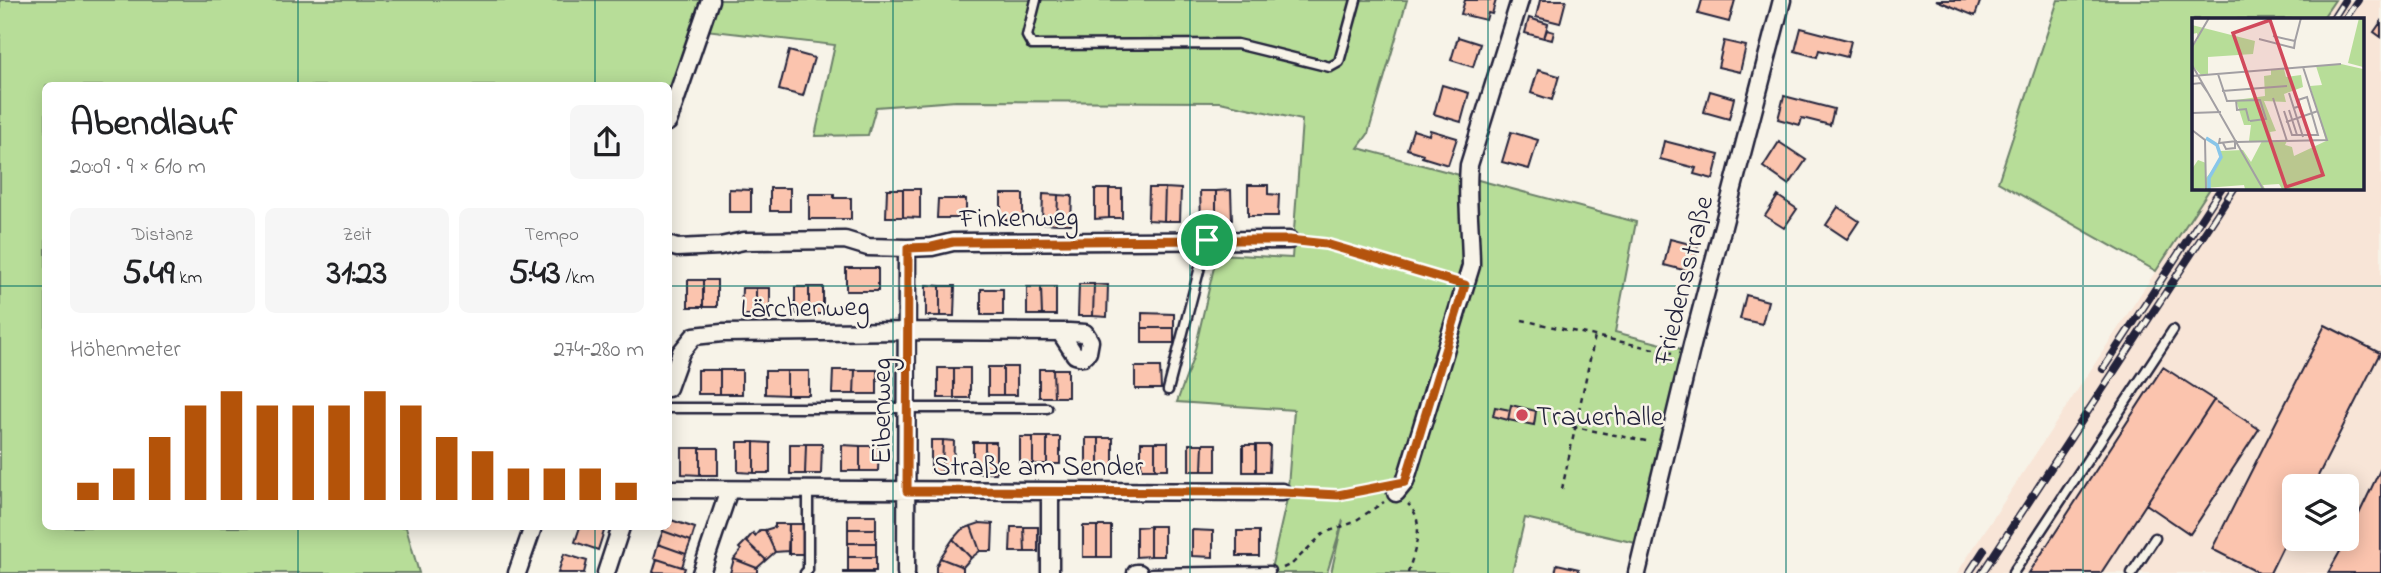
<!DOCTYPE html>
<html lang="de">
<meta charset="utf-8">
<style>
:root{--surface:#fff;--page:#f6f6f6;--text:#202124;--muted:#757577;--accent:#b45309}
body{margin:0;font-family:"Indie Flower",sans-serif;background:var(--page);color:var(--text);height:100vh;display:flex;flex-direction:column;font-size:26px;white-space:nowrap}
*{box-sizing:border-box;margin:0}
p{font-size:23px;color:var(--muted)}
.icon{flex:none;width:38px;height:38px;fill:none;stroke:currentColor;stroke-width:2;stroke-linecap:round;stroke-linejoin:round}
.map{position:relative;flex:1;overflow:hidden}
.panel{position:absolute;left:42px;top:82px;width:630px;height:448px;display:flex;flex-direction:column;background:var(--surface);border-radius:10px;box-shadow:0 4px 18px #0003}
.panel>*{flex:none}
.fabs{position:absolute;left:2282px;top:474px;display:grid;gap:14px}
.fabs a{display:grid;place-items:center;width:77px;height:77px;border-radius:10px;background:var(--surface);box-shadow:0 4px 18px #0003;font-size:35px}
.pin{position:absolute;display:grid;place-items:center;width:60px;height:60px;color:#fff;margin:-30px;border:4px solid #fff;border-radius:50%;box-shadow:0 2px 7px #0007}
.round{display:grid;place-items:center;flex:none;width:74px;height:74px;border-radius:10px;background:var(--page)}
.overview{display:flex;align-items:center;justify-content:space-between;height:119px;padding:0 28px}
h1{font-size:38px;font-weight:800;line-height:52px}
.stats{display:grid;grid-template-columns:repeat(3,1fr);gap:10px;height:119px;padding:7px 28px}
.stats div{display:grid;align-content:center;border-radius:10px;background:var(--page);text-align:center}
.stats b{font-size:35px;font-weight:800}
.stats small{font-size:19px;font-weight:400}
.stats p{font-size:19px}
.chart{height:196px;padding:14px 28px}
.chart p{display:flex;justify-content:space-between}
.chart svg{width:100%;height:126px;margin-top:7px;stroke:var(--accent);stroke-width:6}
.map>svg:first-child{display:block}
.built{fill:#f8e5d7;fill-rule:evenodd}
.green{fill:#b7dd98;stroke:#6c806a;stroke-width:2}
.building{fill:#fbc4ae;stroke:#22223b;stroke-width:2}
.lines{fill:none;stroke-linecap:round;stroke-linejoin:round}
.service-casing{stroke:#22223b;stroke-width:13}
.minor-casing{stroke:#22223b;stroke-width:21}
.path{stroke:#22223b;stroke-width:2.5;stroke-dasharray:5 5;stroke-linecap:butt}
.service{stroke:#f7f3e8;stroke-width:8}
.minor{stroke:#f7f3e8;stroke-width:16}
.rail-casing{stroke:#22223b;stroke-width:8}
.rail{stroke:#f7f3e8;stroke-width:5;stroke-dasharray:16;stroke-linecap:butt}
.route-casing{stroke:#fff;stroke-width:14}
.route{stroke:#b45309;stroke-width:9}
.grid{fill:none;stroke:#0f766e;stroke-width:2;stroke-opacity:0.55}
.poi-dot{fill:#d1495b;stroke:#f7f3e8;stroke-width:2.5}
.labels{text-anchor:middle;stroke-width:5;stroke-linejoin:round;paint-order:stroke}
.street-label{font-size:28px;fill:#22223b;stroke:#f7f3e8}
.poi-label{font-size:28px;fill:#22223b;stroke:#f7f3e8;text-anchor:start}
.inset-river{fill:none;stroke:#89c6e9;stroke-width:3.5}
.inset-road{fill:none;stroke:#a29fa3;stroke-width:2}
.view{fill:#d1495b;fill-opacity:0.15;stroke:#d1495b;stroke-width:3.5}
.inset-edge{fill:none;stroke:#22223b;stroke-width:3.5}
</style>
<div class="map">
<svg width="2381" height="573" viewBox="0 0 2381 573">
<rect width="100%" height="100%" fill="#f7f3e8"/>
<filter id="ink" filterUnits="userSpaceOnUse"><feTurbulence type="fractalNoise" baseFrequency=".0143" numOctaves="2"/><feDisplacementMap in="SourceGraphic" scale="14" xChannelSelector="R" yChannelSelector="G"/><feConvolveMatrix kernelMatrix="1 2 1 2 8 2 1 2 1" color-interpolation-filters="sRGB"/></filter>
<g filter="url(#ink)">
<path class="built" d="M2335,0h46v573h-424l254,-386h151v-168h-39zM2294,486h53v53h-53z"/>
<path class="green" d="M0,0h706l-37,113 -1,-27h-622v441h360l13,46h-419z
M716,0h691l-39,134 -10,14 278,74 -21,110 70,18 -49,193 -111,-25 -13,55h-181l12,-53 -16,53h-57l17,-74 7,-89 -117,-8 16,-44 24,-104 75,4 10,-138 -82,-18 -264,-1 -80,6 -8,28 -53,1 20,-91 -130,-15z
M2058,0h277l-13,19h-128v168h17l-55,84 -158,-89z"/>
<path class="building" d="M1465,0h31l-4,14 -4,-1 -2,7 -25,-6z
M1540,0h26l-6,23 -24,-6z
M1702,0h33l-6,22 -31,-8z
M1936,0h39l5,2 -5,14z
M1529,18l19,6 -4,14 -19,-5z
M2381,22v15l-7,-5z
M1801,28l50,13 -4,16 -28,-7 -2,7 -22,-6z
M1547,30l7,2 -2,8 -8,-2z
M1458,37l22,7 -7,23 -22,-7z
M1724,41l22,5 -6,26 -22,-5z
M789,51l25,7 -11,38 -24,-6z
M1538,70l21,6 -7,24 -21,-7z
M1442,85l27,8 -8,29 -27,-8z
M1710,91l24,7 -5,21 -25,-7z
M1784,96l50,13 -4,16 -28,-7 -2,7 -22,-6z
M1413,130l16,5 1,-5 27,8 -9,27 -26,-8 1,-3 -16,-5z
M1511,132l27,8 -9,29 -27,-7z
M1664,141l55,14 -6,24 -19,-5 2,-6 -36,-9z
M1779,142l27,18 -17,25 -26,-18z
M1248,185h20v9l11,1 -1,21h-30z
M770,188h20v23h-20z
M1149,188h16l-1,33 -16,-1z
M1165,188l16,1 -1,32h-16z
M729,189l22,1v22h-22z
M887,189h16v28h-17z
M903,189h17v29l-17,-1z
M1095,189h14v29l-14,1z
M1109,189h13v29h-13z
M1231,190l1,30h-16v-29z
M1200,191h16v29h-15z
M809,194h25v4h17v21h-42z
M1001,194h22v26h-22z
M1043,194l15,1 -1,29 -15,-1z
M1058,195l14,1 -1,28h-14z
M1778,196l19,13 -13,19 -19,-12z
M938,199h28v19h-29z
M1838,207l21,14 -12,18 -21,-14z
M1670,239l28,7 -7,26 -27,-7z
M846,268h32v23h-32z
M688,280h15v27h-15z
M703,280h14v27h-14z
M1079,284h15l-1,32h-15z
M1094,284l14,1 -1,32 -14,-1z
M926,285l14,1v30h-14z
M940,286h15l-1,30h-14z
M795,287h14v27h-14z
M809,287h14v27h-14z
M1027,287h14l1,28h-15z
M1041,287h15v28h-14z
M742,288h14v27h-15z
M756,288h14v28l-14,-1z
M981,289h22v26h-22z
M1746,295l22,6 -6,23 -22,-5z
M1142,313l32,1v14h-32z
M2325,325l55,28 -67,133h-19v38l-24,49h-11l-47,-24z
M1142,328h32v15h-32z
M988,367h15v28h-15z
M1003,367h14v28h-14z
M1135,367h25l1,22h-26z
M2163,367l51,33 -113,173h-72z
M938,368h16v30h-16z
M954,368h16v30h-16z
M1039,369h14l1,28h-15z
M1053,369h15v28h-14z
M698,370h22v24h-22z
M720,370h22v24h-22z
M833,370h22l-1,24h-22z
M855,370h22v24h-23z
M765,371h22v24l-22,-1z
M787,371h22v24h-22z
M2214,400l45,29 -69,105 -44,-30z
M1511,405l25,6 -2,14 -26,-5z
M1495,407l15,3 -2,10 -15,-4z
M1020,437h13v27h-13z
M1033,437h14v27h-14z
M1047,437h13v27h-13z
M1086,438h13v28l-13,-1z
M1099,438h14v28h-14z
M931,440h12l-1,32h-11z
M943,440l11,1 -1,31h-11z
M738,442h16v31l-16,-1z
M754,442l16,1v30h-16z
M973,442h12v31h-12z
M985,442h11v31h-11z
M1141,442h14v27h-14z
M1155,442h13v27h-13z
M790,444h16l-1,30h-15z
M806,444h16l-1,30h-16z
M1189,444h14l-1,27h-13z
M1203,444h13v27h-14z
M842,445l18,1v25h-18z
M1243,445h13v27h-13z
M1256,445h14l-1,27h-13z
M860,446h19l-1,25h-18z
M682,448h18v27l-18,-1z
M700,448h18v27h-18z
M2381,468v105h-53l19,-34z
M848,515h28v14h-28z
M668,519l27,9 -4,13 -28,-10 1,-4h4z
M980,523l13,1 -1,27h-12l-9,-25z
M775,524h14l-1,27 -13,1 -10,-22 10,-3z
M789,524h14v30h-14z
M971,526l9,25 -9,7 -18,-19 8,-9z
M1083,526h14v31h-14z
M1097,526h14v31h-14z
M1150,526h14v30h-14z
M1150,526v30l-14,1v-30z
M580,527l25,1 -7,22 -23,-8z
M1011,527h13l1,25h-15z
M1024,527h14v25h-13z
M848,529h28v14h-28z
M760,530h5l10,22 -9,8 -20,-19 7,-8 2,3z
M1192,530l21,1v26l-21,-1z
M663,531l28,10 -5,13 -28,-10z
M1237,531h22v25h-22z
M953,539l18,19 -8,9 -23,-9z
M746,541l20,19 -9,8 -23,-9 7,-9 -2,-2z
M848,543h28v14h-28z
M658,544l28,10 -4,13 -28,-9z
M564,554l23,7 -3,12h-26z
M848,557h28v14h-28z
M940,558l23,9v6h-27v-6z
M657,559l28,9 -2,5 -30,-1z
M734,559l23,9v5h-27z
M1557,564l22,5 -1,4h-23z
M844,571h29v2h-29z"/>
<g class="lines">
<defs>
<path id="service" d="M1036,0l-9,36 5,9 205,-1 93,23 9,-5 17,-62
M1168,390l39,-150
M668,408h379
M805,573l3,-3v-80
M1152,573l118,-2
M2013,573l160,-243
M2132,573l23,-35"/>
<path id="minor" d="M668,122l42,-122
M668,245l9,3 43,-2 24,-5 101,-1 23,7 39,1 25,-1 21,-5 336,-2
M668,388l13,-36 13,-16 28,-3 184,-2 163,1 16,1 5,8 -2,11 -5,5 -8,-2 -15,-23
M668,489l614,3
M1050,491v82
M1396,493l9,-11 66,-216c0,-34 -5,-67 -2,-101l51,-165
M517,573l16,-46
M606,573l15,-46
M701,573l28,-83
M906,573l1,-325
M1136,573h3
M1637,573l55,-228 90,-345"/>
</defs>
<use href="#service" class="service-casing"/>
<use href="#minor" class="minor-casing"/>
<path class="path" d="M1303,241l23,3 123,36
M1522,320l150,33
M1543,421l108,21
M1562,489l33,-153
M1298,492l40,3 43,-9
M1283,568l9,-4 32,-31 28,-10 32,-21
M1408,573c6,-22 19,-51 0,-69"/>
<use href="#service" class="service"/>
<use href="#minor" class="minor"/>
<defs>
<path id="rail" d="M2333,19l12,-19
M2345,19l13,-19
M2103,369l119,-182
M1969,573l15,-23
M1982,573l253,-386"/>
</defs>
<use href="#rail" class="rail-casing"/>
<use href="#rail" class="rail"/>
</g>
</g>
<g class="lines" filter="url(#ink)">
<defs>
<path id="route" d="M1207,240h82l37,4 139,41 -60,197 -67,13 -56,-3 -375,-1 1,-243 24,-1 21,-5z"/>
</defs>
<use href="#route" class="route-casing"/>
<use href="#route" class="route"/>
</g>
<path class="grid" d="M298,0v86M595,0v86M893,0v573M1190,0v573M1488,0v573M1786,0v573M2083,0v573M0,286h46M668,286h1713M298,527v46M595,527v46"/>
<circle class="poi-dot" cx="1522" cy="415" r="7"/>
<g class="labels">
<g class="street-label">
<text transform="translate(1019 216) rotate(-1)" y="10">Finkenweg</text>
<text transform="translate(1682 280) rotate(-76)" y="10">Friedensstraße</text>
<text transform="translate(805 306) rotate(-1)" y="10">Lärchenweg</text>
<text transform="translate(880 411) rotate(-90)" y="10">Eibenweg</text>
<text x="1038" y="475">Straße am Sender</text>
</g>
<g class="poi-label">
<text x="1536" y="425">Trauerhalle</text>
</g>
</g>
<g transform="translate(2192 18)">
<rect width="172" height="172" fill="#f7f3e8"/>
<path d="M167,0h4v49l-15,-4zM0,7l63,16 -2,13 -45,3v18h-7l-9,-10v-18l6,-8 -1,-6 -5,1zM149,46l22,5v120h-81l-3,-5 -16,1 2,4h-20l-1,-4 -52,4v-20l6,-9 8,3v15l14,-17v-10l23,-1 8,12 11,-21h-13l2,-16h-7l-8,-25 29,-4 -1,-20 7,-1v-5l13,-1 2,8 15,-2 2,12 -19,7 2,8 -22,-1 12,30 -6,1 2,9h15l-2,4 7,2 2,9 32,-15 -16,-55 12,-1 -6,-19z" fill="#b7dd98"/>
<path class="inset-river" d="M14,120l11,7 4,12 -12,21v11"/>
<path class="inset-road" d="M81,18l22,5 6,-23M67,21l35,9 1,-7M0,29l17,-29M0,47l71,124M26,56l9,27 33,-1 6,19 -16,2M0,58l149,-12M0,66l9,-1 7,10M30,73l65,-5M97,75l14,44M81,80l14,43M44,82l1,10 9,-1 3,12M97,92l8,25M92,93l8,24h26l-11,-38 -9,3 2,6 -6,2M0,95l29,-1M94,104l32,-11M0,112l13,10 1,49M28,120l-1,5 18,-2M45,124l90,-2 -24,-73M31,125l3,6 9,-1v-6"/>
<path class="view" d="M78,2l53,155 -37,12 -53,-154z"/>
<rect width="172" height="172" class="inset-edge"/>
</g>
</svg>
<div class="fabs">
<a><svg class="icon" aria-label="layers" viewBox="0 0 24 24"><path d="M12 4l9 5-9 5-9-5zM3 14l9 5 9-5"/></svg></a>
</div>
<div class="pin" style="left:1207px;top:240px;background:#1e9e55"><svg class="icon" aria-label="arrive" viewBox="0 0 24 24"><path d="M6 21V4h12l-3 4 3 4H6"/></svg></div>
<section class="panel">
<div class="overview"><div><h1>Abendlauf</h1><p>20:09 · 9 × 610 m</p></div><a class="round"><svg class="icon" aria-label="share" viewBox="0 0 24 24"><path d="M12 15V3M7 8l5-5 5 5M5 13v7h14v-7"/></svg></a></div>
<div class="stats">
<div><p>Distanz</p><b>5.49<small> km</small></b></div>
<div><p>Zeit</p><b>31:23</b></div>
<div><p>Tempo</p><b>5:43<small> /km</small></b></div>
</div>
<div class="chart"><p><span>Höhenmeter</span>274–280 m</p>
<svg viewBox="0 0 160 44" preserveAspectRatio="none"><path d="M5 44V38M15 44V33M25 44V22M35 44V11M45 44V6M55 44V11M65 44V11M75 44V11M85 44V6M95 44V11M105 44V22M115 44V27M125 44V33M135 44V33M145 44V33M155 44V38"/></svg>
</div>
</section>
</div>
